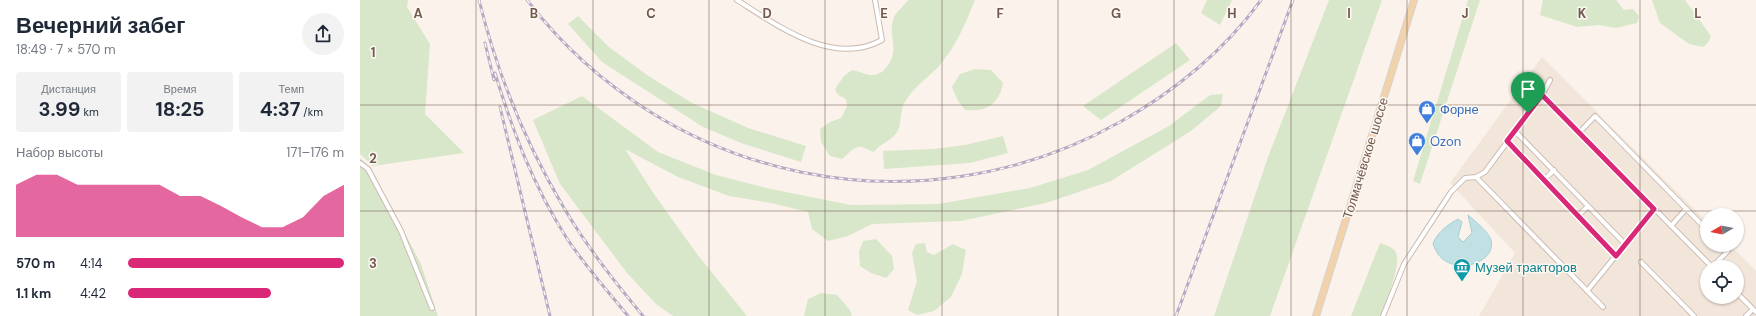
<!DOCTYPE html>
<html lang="ru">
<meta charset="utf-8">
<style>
:root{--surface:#fff;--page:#f2f2f3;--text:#1f2937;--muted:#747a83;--accent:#db2777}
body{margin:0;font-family:"DM Sans",sans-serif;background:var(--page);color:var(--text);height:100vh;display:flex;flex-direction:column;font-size:15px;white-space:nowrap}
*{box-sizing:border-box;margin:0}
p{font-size:13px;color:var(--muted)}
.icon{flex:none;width:22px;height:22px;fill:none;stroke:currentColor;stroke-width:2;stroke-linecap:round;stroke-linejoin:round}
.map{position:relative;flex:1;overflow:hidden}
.side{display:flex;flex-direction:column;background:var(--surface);width:360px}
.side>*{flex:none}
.needle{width:26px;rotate:261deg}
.buttons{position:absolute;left:1340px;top:208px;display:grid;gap:8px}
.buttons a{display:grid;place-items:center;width:44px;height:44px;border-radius:50%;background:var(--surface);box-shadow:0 1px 3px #0004;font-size:20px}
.pin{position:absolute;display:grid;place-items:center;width:34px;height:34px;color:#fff;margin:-41px -17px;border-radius:50% 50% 50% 0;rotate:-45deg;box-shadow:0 0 4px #0007}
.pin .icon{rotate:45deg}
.round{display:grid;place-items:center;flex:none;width:42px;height:42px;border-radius:21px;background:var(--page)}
.headline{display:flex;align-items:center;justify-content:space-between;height:68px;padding:0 16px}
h1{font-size:22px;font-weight:700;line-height:30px}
.stats{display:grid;grid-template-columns:repeat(3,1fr);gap:6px;height:68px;padding:4px 16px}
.stats div{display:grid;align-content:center;border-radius:4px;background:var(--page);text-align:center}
.stats b{font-size:20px;font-weight:700}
.stats small{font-size:11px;font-weight:400}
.stats p{font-size:11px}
.chart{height:112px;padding:8px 16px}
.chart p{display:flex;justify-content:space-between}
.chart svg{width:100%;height:72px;margin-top:4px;fill:var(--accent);opacity:.7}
ul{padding:0 16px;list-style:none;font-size:13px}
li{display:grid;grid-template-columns:64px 48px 1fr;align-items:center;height:30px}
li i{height:10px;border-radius:5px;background:var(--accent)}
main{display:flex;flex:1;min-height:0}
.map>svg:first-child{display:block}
.residential{fill:#f2e5da;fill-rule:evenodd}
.green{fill:#d8e7ca}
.water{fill:#c1e0e3;stroke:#a8d0d3}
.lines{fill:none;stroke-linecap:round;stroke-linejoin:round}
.minor-casing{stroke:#ccbbb2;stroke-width:6}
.primary-casing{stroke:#d8d1ce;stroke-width:8}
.minor{stroke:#fff;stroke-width:4}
.primary{stroke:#f2d2ab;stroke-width:6}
.rail-casing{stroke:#b6a9c4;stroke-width:3}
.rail{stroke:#fdf8f1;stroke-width:1.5;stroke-dasharray:4.5;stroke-linecap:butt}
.route-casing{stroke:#fff;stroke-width:8}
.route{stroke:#db2777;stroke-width:5}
.grid{fill:none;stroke:#735a50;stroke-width:1;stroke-opacity:0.55}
.labels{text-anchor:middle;stroke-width:3;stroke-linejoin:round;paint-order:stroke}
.shop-label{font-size:13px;fill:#366cbe;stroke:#fdf8f1;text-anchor:start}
.street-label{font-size:13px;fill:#735a50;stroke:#fdf8f1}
.culture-label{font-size:13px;fill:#0d838f;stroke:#fdf8f1;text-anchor:start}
.grid-label{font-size:13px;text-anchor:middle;font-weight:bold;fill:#735a50;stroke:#fdf8f1;stroke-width:3;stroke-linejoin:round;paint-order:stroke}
</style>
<main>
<section class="side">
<div class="headline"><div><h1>Вечерний забег</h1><p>18:49 · 7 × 570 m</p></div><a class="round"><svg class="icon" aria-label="share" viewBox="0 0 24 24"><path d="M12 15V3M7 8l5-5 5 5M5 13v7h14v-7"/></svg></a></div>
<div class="stats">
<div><p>Дистанция</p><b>3.99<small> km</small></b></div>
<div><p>Время</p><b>18:25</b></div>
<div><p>Темп</p><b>4:37<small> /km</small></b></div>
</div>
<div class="chart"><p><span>Набор высоты</span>171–176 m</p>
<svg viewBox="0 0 160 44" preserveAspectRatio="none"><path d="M0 44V12L10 6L20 6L30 12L40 12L50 12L60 12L70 12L80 19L90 19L100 25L110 32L120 38L130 38L140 32L150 19L160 12V44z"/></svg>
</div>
<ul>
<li><b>570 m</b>4:14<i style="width:100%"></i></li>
<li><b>1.1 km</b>4:42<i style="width:66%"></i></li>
</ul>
</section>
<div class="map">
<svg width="1396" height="316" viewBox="0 0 1396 316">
<rect width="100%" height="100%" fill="#fbf3eb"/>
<path class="residential" d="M1182,57l165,165v23h23l26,26v45h-277l36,-63 -65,-70zM1347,267h30v30h-30z"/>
<path class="green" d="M0,0h48l-1,7 23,37 -5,70 39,39 -91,13 -13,-12z
M548,0h67c-10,25 -18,44 -35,65 -11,12 -25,21 -34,35 -7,10 -4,25 -9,32 -6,10 -17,11 -23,20 -4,-1 -8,-4 -12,-5 -8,-2 -14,8 -20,12l-12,-3 -9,-14 -1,-13 10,-7 11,-4 6,-12 -1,-7 -8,-4 -3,-6 9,-13 8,-6c6,1 12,4 18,5 5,1 11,-2 14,-5 19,-20 2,-33 10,-53 3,-6 10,-11 14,-17z
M847,0h25l-12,25 -19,-12z
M969,0h53l-112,316h-56l54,-159z
M1108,0h12l-60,184 -7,-3z
M1183,0h73l8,10 9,-1 6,7 -2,7 -21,5 -17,-3 -22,2 -37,-12z
M1292,0h33l26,36 -3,7 -5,4 -14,-3 -29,-21z
M218,16l31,31 38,28 45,28 56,25 58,18 -5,16 -60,-19 -38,-16 -101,-65 -34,-38z
M816,43l14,17 -89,60 -18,-14z
M615,69l16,1 12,13c-4,22 -17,29 -38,27l-7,-9 -6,-14 8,-13z
M863,94l-2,12 -30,25 -80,50 -65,22 -85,18 -89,3 -24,12 -20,5 -16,-12 -4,-17 -37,-9 -42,-7 -51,-19 -53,-28 29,45 43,60 50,62h-74l-16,-11 -30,-32 -67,-89 -27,-64 49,-24 76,56 58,23 55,14 80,16 87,-1 92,-16 58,-18 81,-44 41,-31z
M643,136l5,17 -38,10 -86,6 -1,-18 51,-2 31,-4z
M0,158l11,10 50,96 17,52h-78z
M516,239l16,17 2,13 -8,9 -15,-5 -11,-7 -1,-14 4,-11z
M565,243l2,9 7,3 19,-11 13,6 -4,24 -11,23 -17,14 -17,4 -9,-5 9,-29 -5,-28 4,-9z
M1020,243c4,2 11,3 14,7 10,9 -7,48 -11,60l-2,6h-30z
M461,293l16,2 13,15 2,6h-48l4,-17z"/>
<path class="water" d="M1108,215c7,6 20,16 23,25 7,26 -49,40 -58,3 6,-12 14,-18 25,-24l4,3 -4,15 5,5 9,-9z"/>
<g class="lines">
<defs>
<path id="minor" d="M377,0c41,26 96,67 145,40l-7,-40
M1182,95l170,172
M1155,131l110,113
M1220,132l15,-16 112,114
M1147,141l109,115
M0,163l8,6 33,62 31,77
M1116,177l127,130
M1184,180l10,-10
M1218,216l10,-10
M1311,226l15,-17
M1281,262l53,54
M1352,267l16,-16 -6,-6
M1227,291l67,-82
M1377,293l19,19
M1023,316l21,-52 47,-72 14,-14 11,-1 9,-5 57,-77 8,-15
M1386,316l7,-7"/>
<path id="primary" d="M956,316l98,-316"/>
</defs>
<use href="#minor" class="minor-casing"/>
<use href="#primary" class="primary-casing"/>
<use href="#minor" class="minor"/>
<use href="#primary" class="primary"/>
<defs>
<path id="rail" d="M119,0c18,73 47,144 85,208 23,39 51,74 79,108
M167,0c141,183 391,235 593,122 54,-30 105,-72 141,-122
M125,43l9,37
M135,73c18,59 38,112 71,164 18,28 41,53 62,79
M140,107l50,209
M816,316l117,-316"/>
</defs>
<use href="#rail" class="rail-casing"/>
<use href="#rail" class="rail"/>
</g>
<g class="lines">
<defs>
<path id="route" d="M1182,95l112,114 -38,47 -109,-115z"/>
</defs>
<use href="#route" class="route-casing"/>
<use href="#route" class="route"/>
</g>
<path class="grid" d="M116,0v316M233,0v316M349,0v316M465,0v316M582,0v316M698,0v316M814,0v316M931,0v316M1047,0v316M1163,0v316M1280,0v316M0,105h1396M0,211h1396"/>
<defs>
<symbol id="shop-pin" viewBox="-11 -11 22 30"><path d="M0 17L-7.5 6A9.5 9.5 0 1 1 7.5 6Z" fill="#3f7fe0" stroke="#fdf8f1"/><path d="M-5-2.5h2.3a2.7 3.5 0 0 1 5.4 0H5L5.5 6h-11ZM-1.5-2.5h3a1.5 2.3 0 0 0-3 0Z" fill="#fff"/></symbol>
<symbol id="museum-pin" viewBox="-11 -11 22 30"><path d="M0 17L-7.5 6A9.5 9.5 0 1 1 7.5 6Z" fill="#0f9aa8" stroke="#fdf8f1"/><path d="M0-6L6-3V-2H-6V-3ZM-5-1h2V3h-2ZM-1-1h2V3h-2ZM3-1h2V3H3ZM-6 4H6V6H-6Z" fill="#fff"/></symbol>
</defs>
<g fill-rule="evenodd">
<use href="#shop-pin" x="1057" y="99" width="20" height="27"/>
<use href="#shop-pin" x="1047" y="131" width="20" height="27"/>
<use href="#museum-pin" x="1092" y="257" width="20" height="27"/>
</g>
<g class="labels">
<g class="shop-label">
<text x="1080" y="114">Форне</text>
<text x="1070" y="146">Ozon</text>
</g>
<g class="street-label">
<text transform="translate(1005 158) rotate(-73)" y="5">Толмачёвское шоссе</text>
</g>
<g class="culture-label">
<text x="1115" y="272">Музей тракторов</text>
</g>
</g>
<g class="grid-label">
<text x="58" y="18">A</text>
<text x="174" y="18">B</text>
<text x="291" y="18">C</text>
<text x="407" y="18">D</text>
<text x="524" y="18">E</text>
<text x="640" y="18">F</text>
<text x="756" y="18">G</text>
<text x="872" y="18">H</text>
<text x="989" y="18">I</text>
<text x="1105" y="18">J</text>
<text x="1222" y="18">K</text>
<text x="1338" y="18">L</text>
<text x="13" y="57">1</text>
<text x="13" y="163">2</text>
<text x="13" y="268">3</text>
</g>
</svg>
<div class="buttons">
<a><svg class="needle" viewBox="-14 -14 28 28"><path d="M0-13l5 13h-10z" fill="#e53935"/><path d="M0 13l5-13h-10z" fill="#747a83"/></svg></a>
<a><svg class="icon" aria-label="locate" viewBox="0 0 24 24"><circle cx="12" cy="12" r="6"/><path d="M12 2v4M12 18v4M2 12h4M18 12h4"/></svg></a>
</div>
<div class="pin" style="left:1168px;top:113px;background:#1e9e55"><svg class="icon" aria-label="arrive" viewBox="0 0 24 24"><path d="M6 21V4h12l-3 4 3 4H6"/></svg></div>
</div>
</main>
